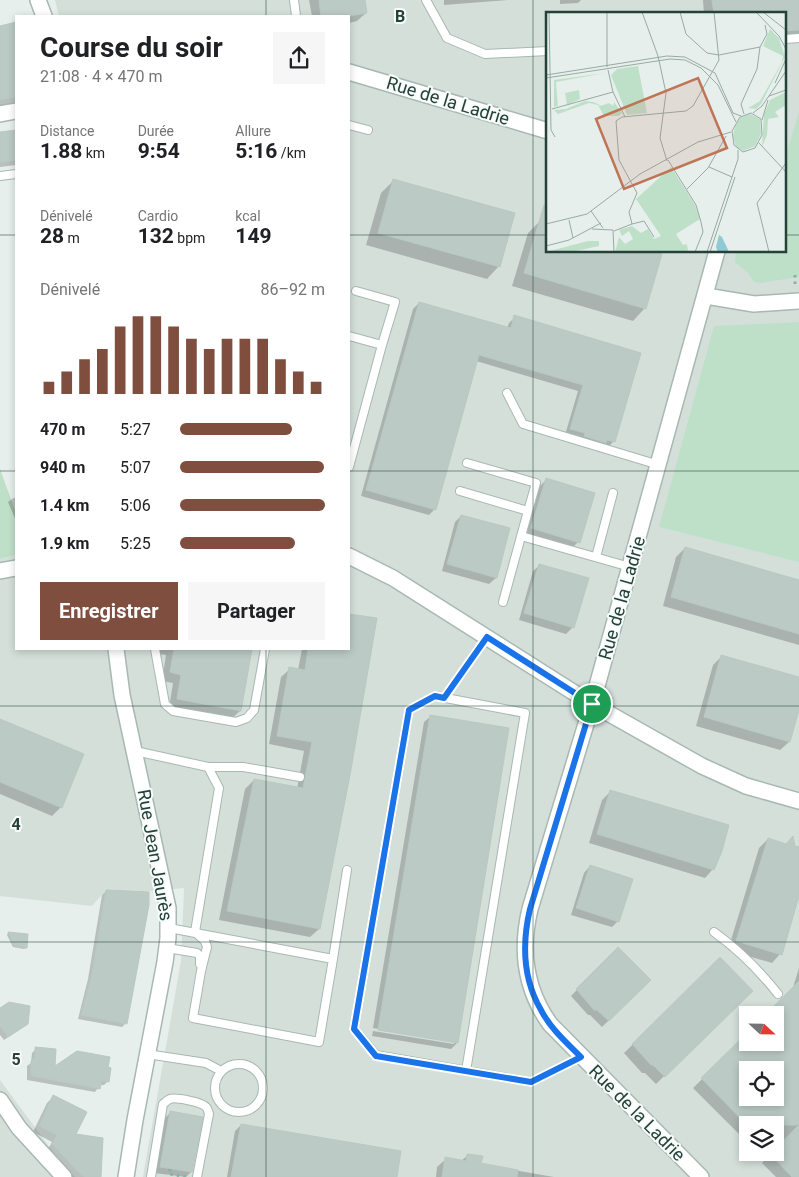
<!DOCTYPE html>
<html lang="fr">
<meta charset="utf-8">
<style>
:root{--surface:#fff;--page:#f6f6f6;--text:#202124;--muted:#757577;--accent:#7f4e3f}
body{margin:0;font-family:Roboto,sans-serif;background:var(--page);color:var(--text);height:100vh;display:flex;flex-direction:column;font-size:19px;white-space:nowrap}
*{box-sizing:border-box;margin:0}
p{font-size:16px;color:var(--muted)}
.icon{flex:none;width:28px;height:28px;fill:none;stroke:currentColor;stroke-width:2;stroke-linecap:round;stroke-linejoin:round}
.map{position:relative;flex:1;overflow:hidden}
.panel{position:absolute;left:15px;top:15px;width:335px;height:635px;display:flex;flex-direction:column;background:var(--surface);border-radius:0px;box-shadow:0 2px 8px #0003}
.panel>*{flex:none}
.needle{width:32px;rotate:112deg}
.tools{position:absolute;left:739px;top:1006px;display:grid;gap:10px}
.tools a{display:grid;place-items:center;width:45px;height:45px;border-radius:0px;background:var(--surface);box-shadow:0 2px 8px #0003;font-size:25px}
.pin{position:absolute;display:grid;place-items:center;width:42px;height:42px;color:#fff;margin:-21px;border:2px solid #fff;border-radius:50%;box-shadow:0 1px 5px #0007}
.round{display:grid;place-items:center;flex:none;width:52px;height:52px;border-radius:0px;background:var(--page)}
.headline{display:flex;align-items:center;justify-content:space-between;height:85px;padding:0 25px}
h1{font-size:28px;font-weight:700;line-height:38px}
.figures{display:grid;grid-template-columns:repeat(3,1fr);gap:8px;height:85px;padding:5px 25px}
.figures div{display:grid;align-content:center}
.figures b{font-size:21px;font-weight:700}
.figures small{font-size:14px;font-weight:400}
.figures p{font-size:14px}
.chart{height:140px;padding:10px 25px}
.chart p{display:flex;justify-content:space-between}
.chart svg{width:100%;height:90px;margin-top:5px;stroke:var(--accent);stroke-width:6}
.button{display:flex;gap:10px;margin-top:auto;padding:10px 25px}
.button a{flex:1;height:58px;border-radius:0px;background:var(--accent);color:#fff;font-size:20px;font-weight:700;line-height:58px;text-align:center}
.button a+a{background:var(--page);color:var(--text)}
ul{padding:0 25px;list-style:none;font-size:16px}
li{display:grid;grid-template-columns:80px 60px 1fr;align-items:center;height:38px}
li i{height:12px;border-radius:6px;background:var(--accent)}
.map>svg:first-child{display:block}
.built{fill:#d4dfda;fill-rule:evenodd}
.green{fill:#bfe0c8}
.shadow{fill:#0003;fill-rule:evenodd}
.building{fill:#bbcac4;stroke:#b8c9c2;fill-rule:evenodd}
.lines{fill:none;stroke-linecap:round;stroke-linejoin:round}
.service-casing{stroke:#a8b8b2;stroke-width:10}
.minor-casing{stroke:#a8b8b2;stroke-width:18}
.tertiary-casing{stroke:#a8b8b2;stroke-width:18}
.path{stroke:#86b3a5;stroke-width:3;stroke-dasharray:2.5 4;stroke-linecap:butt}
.service{stroke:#fff;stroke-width:8}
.minor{stroke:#fff;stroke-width:15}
.tertiary{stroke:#fff;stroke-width:15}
.route-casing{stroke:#fff;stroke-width:10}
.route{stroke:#1a73e8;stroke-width:6}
.grid{fill:none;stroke:#24423a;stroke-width:1;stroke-opacity:0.55}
.labels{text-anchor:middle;stroke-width:4;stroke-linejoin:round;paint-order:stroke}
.street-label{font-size:18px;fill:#24423a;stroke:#f7fbf9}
.inset-road{fill:none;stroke:#98aaa4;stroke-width:1}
.view{fill:#c07456;fill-opacity:0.15;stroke:#c07456;stroke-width:2.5}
.inset-edge{fill:none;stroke:#24423a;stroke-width:2.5}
.grid-label{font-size:16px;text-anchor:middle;font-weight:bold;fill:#24423a;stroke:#f7fbf9;stroke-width:4;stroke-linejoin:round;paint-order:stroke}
</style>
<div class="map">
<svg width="799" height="1177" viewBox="0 0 799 1177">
<rect width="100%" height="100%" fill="#e6efeb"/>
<path class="built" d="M55,0h744v1177h-656l38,-216 3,-73 -41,4 -37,-2 -14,16 -92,-10v-337l16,-4v94h333v-633h-290zM548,14h237v237h-237zM748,1015h27v27h-27zM748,1070h27v28h-27zM748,1125h27v27h-27z
M0,1080l59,80 16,17h-75z"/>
<path class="green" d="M799,112v165l-38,6 -7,-1 -6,-9 -13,-11 1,-11h49v-93z
M799,322v240l-140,-35 55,-201z
M0,469l16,44v42l-16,4z"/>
<path class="shadow" d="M309,0h55l2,13 -9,8 -8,2v-7h-37z
M444,0h64l-64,5z
M560,0h21l-3,3 -18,1z
M703,0h96v33l-4,5h-10v-24h-81z
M16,23v81l-16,3v-80z
M16,131v34l-16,2v-33z
M393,181l106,85 -12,13 -121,-34 15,-52z
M540,221l8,30 97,57 -12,13 -121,-35 16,-53z
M419,303l88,25 2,-5 6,-6 124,36 -25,88 -6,6 -43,-12 13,-44 -102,-30 -41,148 -6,6 -68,-19 52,-187z
M546,480l32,62 -6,6 -46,-13 14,-49z
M16,497v24l-8,-19 4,-3z
M461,516l35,62 -7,6 -47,-13 13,-49z
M685,548l114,33v64l-136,-39 13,-49z
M540,565l33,62 -7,7 -47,-14 14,-49z
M349,615l26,4 -56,310 -9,8 -91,-17 26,-131 9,-9 43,9 7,-38 -35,-7 12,-67 9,-8 8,1 4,-21h47z
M155,649h95l-10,62 -9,8 -62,-11 4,-25 -11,-2 4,-26 -12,-2z
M722,656l77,22v28l-10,36 -9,8 -84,-24 17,-61z
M431,716l26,327 -6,6 -79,-13 1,-5 81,13v-3l-81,-13 51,-306z
M0,720l61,87 -9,9 -52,-22z
M611,791l102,78 -8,9 -116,-35 13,-43z
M768,839l31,10v43l-19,62 -8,9 -44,-13 31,-102z
M590,866l28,55 -6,6 -41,-12 13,-42z
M106,891l20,132 -4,4 -44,-8 10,-40 14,-84z
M8,933l19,2 -1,13 -2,1 -11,-2 -6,-12z
M618,948l32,32 -48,47 -12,-12h-2l-17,-19z
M720,959l31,32 -95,93 -11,-11h-3l-18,-20z
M799,968v209h-23l-14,-14 3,-3 -8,-8h18v-27h-27v18l-55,-55 55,-54v8l27,4zM748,1070h27v28h-27z
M0,1010l23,17 -19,13 -4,-5z
M36,1049l18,20 54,12 -4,4h-4l-5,7 -68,-12v-14l4,-3 1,-10z
M53,1097l21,38 26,42h-29l-24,-26 5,-9 -19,-10 14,-29z
M170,1113l21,59 -5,5 -32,-4 10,-54z
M241,1125l154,52h-168l8,-46z
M468,1155l12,9 74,13h-118l1,-10 9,-8 15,2z"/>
<path class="building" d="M319,0h46l2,13 -18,3h-28z
M712,0h87v30l-14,1v-17h-71z
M16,22v75l-16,3v-74z
M16,130v30l-16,3v-31z
M393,179l122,34 -15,54 -122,-34z
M544,205l4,1v45h103l11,3 -16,55 -122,-36z
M419,302l92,26 3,-13 127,38 -26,89 -8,-2 -1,3 -22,-7 1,-3 -15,-4 13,-44 -104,-30 -43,155 -70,-20z
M546,478l49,15 -15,50 -49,-15z
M461,515l49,13 -13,50 -50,-14z
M685,547l114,33v54l-128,-37z
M539,564l50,14 -15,50 -50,-15z
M349,614l28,4 -27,157 -30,154 -93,-18 27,-132 49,9 9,-46 -35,-6 12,-69 16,3 3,-21h41z
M174,649h78l-11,62 -64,-12 4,-24 -11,-3z
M721,655l78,22v33l-9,32 -86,-25z
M430,715l79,13 -51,315 -80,-13z
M0,719l84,35 -22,54 -62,-26z
M610,790l119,35 -7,26 -8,19 -117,-36z
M793,836l2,10 4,1v49l-17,59 -46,-14 32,-103 18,6z
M590,865l43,14 -14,43 -43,-14z
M106,890l43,2v13l-22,119 -46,-9 11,-41z
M8,932l20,2 -1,14 -13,-2z
M618,947l33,33 -42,41 -12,-11h-3l-18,-21z
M720,957l33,34 -88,86 -12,-12h-2l-19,-21z
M799,981v144h-52l-46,-47 47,-46v10h27v-27h-10zM748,1070h27v28h-27z
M9,1002l21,4 -2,18 -20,13 -8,-11v-18z
M35,1047l21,2 -1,17 22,-15 33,6 -2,10 3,1 -2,14 -7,-1 -2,8 -69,-13v-15l4,-3z
M53,1095l34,17 -11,22 27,4 -2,39h-16l-5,-3 -28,-30 5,-9 -18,-9z
M170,1111l33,6 -11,55 -32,-5z
M241,1124l160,27 -4,26h-166z
M799,1125v52h-7l-22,-23 5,-2v-3z
M467,1154l16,2 -2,7 37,7 -1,7h-75l3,-20 21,4z"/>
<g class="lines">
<defs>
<path id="service" d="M294,0l2,16
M426,0l21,38 38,16 63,-3
M785,39l14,-1
M349,125l19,5
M0,176l16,-2
M356,291l39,11 -13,43
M349,336l33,9 -33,122
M507,393l16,31 136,41
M467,463l69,20 -8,28
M460,491l68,20 -25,91
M521,536l109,31
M596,557l17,-64
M155,649l10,55 8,7 63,11 11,-4 7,-8 11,-61
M444,698l43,-61
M135,751l73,16 11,21 -24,144 10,9 2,6 -6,24 -8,47 126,24 14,-83 -164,-31
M208,767h35l57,10
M714,932c25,18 45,38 64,62
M167,948l30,5 3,3v8
M333,959l14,-89
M147,1054l59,9 15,8
M215 1088a24 24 0 1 1 48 0a24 24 0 1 1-48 0Z
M466,1071l59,-358 -90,-17 -26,14 -55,319 22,26 155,27 50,-25
M151,1177l12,-73c3,-2 4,-4 7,-5 5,-2 32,3 36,8 2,2 2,4 3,7l-12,63"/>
<path id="minor" d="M349,72l199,59
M0,114l16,-3
M706,296l48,8 45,-3
M349,556l44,22 199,126 110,62 44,20 53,15
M0,571l16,-3
M0,1100l19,28 45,49
M701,1177l-151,-153c-25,-35 -30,-73 -20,-115l62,-205 125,-453"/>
<path id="tertiary" d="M38,0l6,16
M116,649l6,46 46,213v30l-3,24 -30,158 -9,57"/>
</defs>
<use href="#service" class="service-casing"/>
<use href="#minor" class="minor-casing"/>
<use href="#tertiary" class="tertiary-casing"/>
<path class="path" d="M795,275v11
M170,1169l-1,5 18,3"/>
<use href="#service" class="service"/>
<use href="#minor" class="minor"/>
<use href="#tertiary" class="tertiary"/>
</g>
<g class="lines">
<defs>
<path id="route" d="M487,637l105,67 -62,205c-8,34 -7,70 11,101 9,18 26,33 40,47l-50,25 -155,-26 -22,-27 55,-319 26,-14 9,2z"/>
</defs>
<use href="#route" class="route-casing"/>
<use href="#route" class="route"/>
</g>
<path class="grid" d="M266,0v16M533,0v1177M0,235h16M349,235h199M785,235h14M0,471h16M349,471h450M266,649v528M0,706h799M0,942h799"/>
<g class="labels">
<g class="street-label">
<text transform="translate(448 101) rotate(17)" y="6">Rue de la Ladrie</text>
<text transform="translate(622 598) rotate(-74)" y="6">Rue de la Ladrie</text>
<text transform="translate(155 855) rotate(80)" y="6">Rue Jean Jaurès</text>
<text transform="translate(637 1113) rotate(45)" y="6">Rue de la Ladrie</text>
</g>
</g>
<g transform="translate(546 12)">
<rect width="240" height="240" fill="#e6efeb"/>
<path d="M224,17l9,9 6,19 -24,47 -5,5 -8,-1 12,-7 22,-39 1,-6 -20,-10zM92,54l9,47 -20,2 -16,-40 6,-6zM59,61l-49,9 2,24 -4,1v-27zM33,78l1,9 -13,6 -2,-12zM240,80v13l-11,7 4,5 -11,2 -1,16 -5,12 2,-33 6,-14zM39,89l8,1 5,2 2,2 9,-3 4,3 1,-4 8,11 -3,3h-15l-6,-11 -9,-2 -31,11 -4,-4 12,-1zM204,102l10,5 1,15 -6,12 -12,5 -7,-4 -3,-11 2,-10 6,-9zM125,155l24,38 5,14 -24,15 7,11 4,-1 1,7 -73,1 4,-15 6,7 8,-5 -4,-8 -7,5 -3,-6 13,-4 9,7 7,-4 6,10 7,-3 -25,-37zM42,229h11v5l-27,6h-26z" fill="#bfe0c8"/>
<path d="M173,223l3,2 7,15h-11l-2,-5z" fill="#8ec9d4"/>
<path class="inset-road" d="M3,0l2,118 4,7M96,0l16,44 8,37 -6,45 7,23M134,0l6,22 21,19 12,2 41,-8M210,0l23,24 7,13M217,0l23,18M61,55v-55M62,58l5,22M0,63l121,-19 18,1 30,16 18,40 8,3M0,66l124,-19 15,1 16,8 17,17 18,37M229,71l11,-24M223,84l17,-6M6,97l61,-17 12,25M205,101l10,6 1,16 -7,13 -12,4 -9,-7 -2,-14 8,-14zM207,101l9,-7 24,-35M198,102l-3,-10 16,-35 3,-22 7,-13 -2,-9M216,108l6,-20M213,131l27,29M122,148l28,45 5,17 2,10 -8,20M163,155l23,10M141,177l21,-21 18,-32M45,199l12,17M23,208l4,18M0,212l41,-10 53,-40 58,-32 33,-10M86,212l12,-3 10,16M46,217l21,1 1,22M68,219l18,-7 -3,-12 8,-19 -18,-33 -3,-39 6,-4 64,-6 7,-5 26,-46 -5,-48M0,234l23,-6 32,-17M161,240l31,-93v-9M164,240l25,-75M223,240l-12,-49 29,-40"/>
<path class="view" d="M152,66l29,70 -103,41 -28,-70z"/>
<rect width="240" height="240" class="inset-edge"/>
</g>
<g class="grid-label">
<text x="400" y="22">B</text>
<text x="16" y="830">4</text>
<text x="16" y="1065">5</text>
</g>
</svg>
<div class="tools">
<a><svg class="needle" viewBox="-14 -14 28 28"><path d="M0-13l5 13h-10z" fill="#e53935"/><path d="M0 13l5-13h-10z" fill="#757577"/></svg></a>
<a><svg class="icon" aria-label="locate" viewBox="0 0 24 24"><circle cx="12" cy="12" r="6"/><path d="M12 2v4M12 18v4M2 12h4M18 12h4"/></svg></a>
<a><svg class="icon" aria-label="layers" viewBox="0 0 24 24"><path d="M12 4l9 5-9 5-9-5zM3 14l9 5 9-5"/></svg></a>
</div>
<div class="pin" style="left:592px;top:704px;background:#1e9e55"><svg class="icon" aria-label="arrive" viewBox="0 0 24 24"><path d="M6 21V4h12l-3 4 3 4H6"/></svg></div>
<section class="panel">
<div class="headline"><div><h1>Course du soir</h1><p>21:08 · 4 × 470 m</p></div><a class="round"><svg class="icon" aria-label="share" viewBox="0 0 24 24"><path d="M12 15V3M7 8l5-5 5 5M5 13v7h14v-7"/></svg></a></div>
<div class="figures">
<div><p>Distance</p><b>1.88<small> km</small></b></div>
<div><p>Durée</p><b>9:54</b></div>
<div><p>Allure</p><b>5:16<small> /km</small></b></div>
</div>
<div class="figures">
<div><p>Dénivelé</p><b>28<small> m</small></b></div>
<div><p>Cardio</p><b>132<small> bpm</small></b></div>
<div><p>kcal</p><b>149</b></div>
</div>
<div class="chart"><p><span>Dénivelé</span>86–92 m</p>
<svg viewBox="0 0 160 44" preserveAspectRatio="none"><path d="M5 44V38M15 44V33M25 44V27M35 44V22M45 44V11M55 44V6M65 44V6M75 44V11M85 44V17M95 44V22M105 44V17M115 44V17M125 44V17M135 44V27M145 44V33M155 44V38"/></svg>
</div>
<ul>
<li><b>470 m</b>5:27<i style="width:77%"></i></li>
<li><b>940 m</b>5:07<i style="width:99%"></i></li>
<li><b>1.4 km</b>5:06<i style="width:100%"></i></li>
<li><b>1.9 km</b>5:25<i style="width:79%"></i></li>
</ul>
<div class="button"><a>Enregistrer</a><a>Partager</a></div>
</section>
</div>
